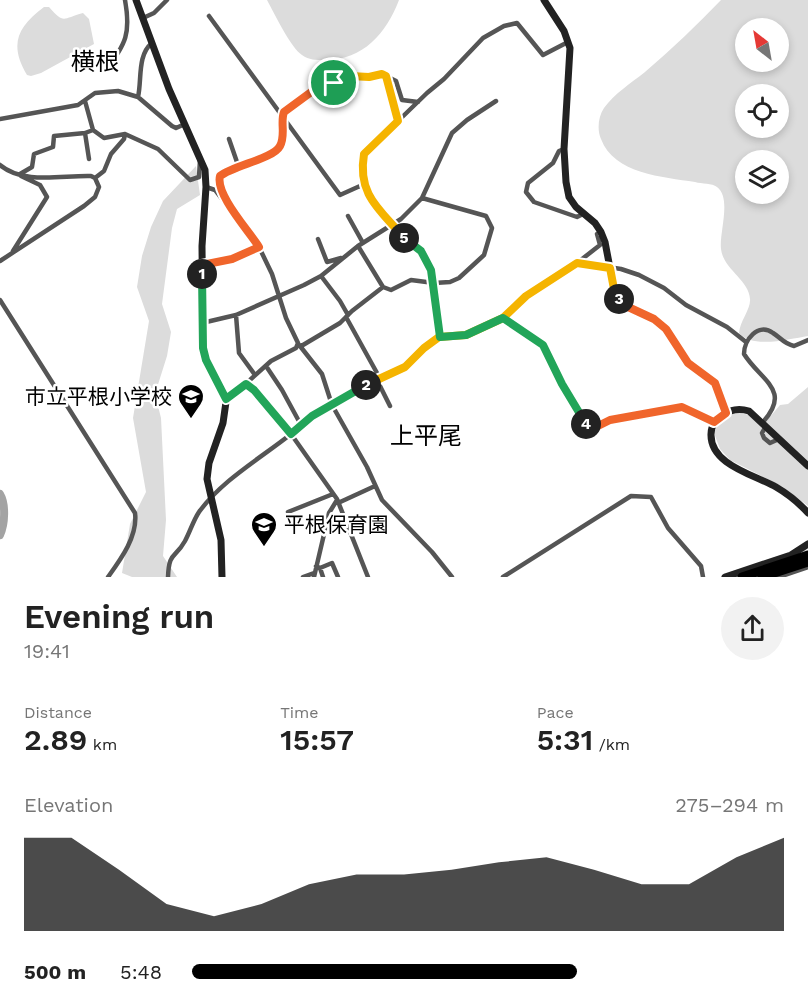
<!DOCTYPE html>
<meta charset="utf-8">
<style>
:root{--surface:#fff;--page:#f2f2f2;--text:#222;--muted:#767676;--accent:#000}
body{margin:0;font-family:"Work Sans","Noto Sans JP",sans-serif;background:var(--page);color:var(--text);height:100vh;display:flex;flex-direction:column;font-size:22px;white-space:nowrap}
*{box-sizing:border-box;margin:0}
p{font-size:20px;color:var(--muted)}
.icon{flex:none;width:33px;height:33px;fill:none;stroke:currentColor;stroke-width:2;stroke-linecap:round;stroke-linejoin:round}
.map{position:relative;height:577px;overflow:hidden}
.side{display:flex;flex-direction:column;background:var(--surface);flex:1}
.side>*{flex:none}
.needle{width:39px;rotate:329deg}
.fabs{position:absolute;left:735px;top:18px;display:grid;gap:12px}
.fabs a{display:grid;place-items:center;width:54px;height:54px;border-radius:50%;background:var(--surface);box-shadow:0 3px 9px #0003;font-size:30px}
.pin{position:absolute;display:grid;place-items:center;width:51px;height:51px;color:#fff;margin:-26px;border:3px solid #fff;border-radius:50%;box-shadow:0 2px 6px #0007}
.km{position:absolute;width:30px;height:30px;margin:-15px;border-radius:50%;background:#222;color:#fff;font-size:16px;line-height:30px;text-align:center}
.round{display:grid;place-items:center;flex:none;width:63px;height:63px;border-radius:32px;background:var(--page)}
.headline{display:flex;align-items:center;justify-content:space-between;height:102px;padding:0 24px}
h1{font-size:33px;font-weight:600;line-height:45px}
.figures{display:grid;grid-template-columns:repeat(3,1fr);gap:9px;height:102px;padding:6px 24px}
.figures div{display:grid;align-content:center}
.figures b{font-size:30px;font-weight:600}
.figures small{font-size:16px;font-weight:400}
.figures p{font-size:16px}
.chart{height:168px;padding:12px 24px}
.chart p{display:flex;justify-content:space-between}
.chart svg{width:100%;height:108px;margin-top:6px;fill:var(--accent);opacity:.7}
ul{padding:0 24px;list-style:none;font-size:20px}
li{display:grid;grid-template-columns:96px 72px 1fr;align-items:center;height:45px}
li i{height:15px;border-radius:8px;background:var(--accent)}
.map>svg:first-child{display:block}
.green{fill:#dcdcdc;fill-rule:evenodd}
.lines{fill:none;stroke-linecap:round;stroke-linejoin:round}
.river{stroke:#a3a3a3;stroke-width:8}
.highway-casing{stroke:#dbdbdb;stroke-width:11}
.street{stroke:#555;stroke-width:4.5}
.secondary{stroke:#222;stroke-width:7}
.highway{stroke:#000;stroke-width:9}
.split-1-casing{stroke:#fff;stroke-width:12}
.split-2-casing{stroke:#fff;stroke-width:12}
.split-3-casing{stroke:#fff;stroke-width:12}
.split-4-casing{stroke:#fff;stroke-width:12}
.split-5-casing{stroke:#fff;stroke-width:12}
.split-6-casing{stroke:#fff;stroke-width:12}
.split-1{stroke:#f0652b;stroke-width:8}
.split-2{stroke:#22a559;stroke-width:8}
.split-3{stroke:#f5b400;stroke-width:8}
.split-4{stroke:#f0652b;stroke-width:8}
.split-5{stroke:#22a559;stroke-width:8}
.split-6{stroke:#f5b400;stroke-width:8}
.labels{text-anchor:middle;stroke-width:5;stroke-linejoin:round;paint-order:stroke}
.poi-label{font-size:21px;fill:#000;stroke:#fff;text-anchor:end}
.quarter-label{font-size:24px;fill:#000;stroke:#fff}
</style>
<div class="map">
<svg width="808" height="577" viewBox="0 0 808 577">
<rect width="100%" height="100%" fill="#fff"/>
<path class="green" d="M267,0h132c-13,34 -37,61 -75,60 -8,0 -15,0 -22,-5 -11,-7 -28,-42 -35,-55z
M721,0h87v336c-19,3 -55,13 -69,-3 1,-12 12,-24 11,-34 -1,-19 -27,-30 -29,-50 -2,-16 11,-51 -4,-62 -5,-4 -15,-3 -22,-5 -32,-5 -81,-8 -94,-43 -4,-9 -3,-22 3,-31 10,-14 27,-25 41,-36 27,-23 52,-47 76,-72zM746,28h32v34h-32zM746,94h32v34h-32zM746,160h32v34h-32z
M44,7h5c15,17 13,12 34,6l6,6 5,25 -53,29 -10,3 -4,-1c-18,-30 -10,-48 17,-68z
M196,166l4,29 -23,14 -5,19 -10,76 9,28 -4,24 -12,38 6,24 5,102 -3,36 14,21h-45l-10,-4 8,-49 16,-32 -13,-74 16,-97 -12,-34 5,-31 9,-29 12,-26z
M808,387v119l-25,-19 -53,-27 -10,-11 -6,-16 5,-12 14,-9 18,3 12,10 17,-20 8,-1z"/>
<g class="lines">
<path class="river" d="M0,494c6,10 5,30 0,41"/>
<defs>
<path id="highway" d="M742,577l66,-22
M762,577l46,-15"/>
</defs>
<use href="#highway" class="highway-casing"/>
<path class="street" d="M209,16l131,179 20,-9 6,3
M143,18l11,-5 13,-13
M106,70c20,-26 25,-37 19,-70
M387,78l11,43
M138,97c4,-17 -1,-42 14,-54
M85,101l8,29 11,8 21,-4 33,15 32,31 9,-3 1,-17
M0,119l78,-14 17,-12 23,-2 20,6 34,29 4,2 9,-4
M85,133l4,26
M229,139l9,26
M564,149l-5,2 -6,12 -25,20 -2,9 8,10 43,15 6,-3
M0,165c24,20 62,10 91,11l4,2 4,9 -4,10 -11,9 -84,55
M95,178l9,-7 7,-17 13,-15 1,-5
M206,187l9,3 44,57 13,27 14,44 12,25 -2,5 -25,13 -39,35 -6,3
M348,216l15,27
M237,217l-17,-30v-11l18,-11 39,-14 6,-14v-23l35,-27 17,-4 14,-7 20,1 13,-3 14,7 6,19 16,2
M318,239l9,23 14,-4
M358,246l25,41 8,3 20,-10 23,3 16,-1 9,-4 25,-23 8,-27 -6,-12 -64,-18
M13,251l34,-54 -7,-12 -19,-9 -1,-2 12,-7 2,-13 19,-7 1,-11 31,-3 8,-3
M577,263l23,-18 -3,-11 4,-2
M202,265l30,-6 27,-12
M321,276l19,25 8,14
M0,300l135,213c3,23 -14,46 -27,64
M236,315l3,38 16,22
M346,317l31,56 2,11 11,22
M503,318l40,27 19,39 28,45 20,-9 72,-13 32,15
M202,323l34,-8 68,-30 17,-9 37,-30 43,-27 21,-21 30,-65 15,-13 29,-19
M440,337l-11,-73 -8,-13 -15,-11 -26,-27 -13,-18 -3,-41 63,-61 17,-14 39,-41 21,-12 13,-3 26,32 25,-13
M298,346l5,-1 37,-22 12,-12 31,-24
M300,346l22,28 10,31 42,-24 31,-14 19,-19 15,-11 27,-2 37,-17 23,-22 49,-32 7,-1 39,6 18,6 25,13 22,17 41,22 19,15
M266,366l16,24 19,35
M246,384l8,6 37,44 46,65 31,78
M763,422c29,-32 -2,-41 -19,-68 0,-14 14,-32 29,-21 8,5 11,11 21,13l14,-6
M766,426l-4,7 2,5 6,5 9,-4
M338,503l37,-17
M288,512l45,-18
M316,566l4,2 12,-5 6,14
M320,568l3,9
M168,577c1,-26 7,-18 17,-36 5,-9 8,-20 14,-29 23,-32 62,-54 92,-78 14,-11 26,-21 41,-29l35,62 15,33 50,52 20,25
M303,577l11,-4
M314,577l15,-64 8,-13
M503,577l128,-81 20,1 17,31 33,38 2,11
M779,577l29,-10"/>
<path class="secondary" d="M136,0l33,89 36,81 1,17 -4,59 1,96 3,18 17,31 3,11 -3,21 -14,40 -2,16 14,61 1,37
M544,0l20,31 6,17 -6,101 2,33 3,15 7,10 19,16 6,9 4,10 9,47 6,11 6,6 28,13 12,10 22,34 27,20 11,30
M808,466l-59,-55c-10,-3 -18,-2 -26,4 -7,5 -12,10 -12,19 -1,31 44,41 65,53 12,7 23,16 32,26
M725,577l66,-22 17,-11"/>
<use href="#highway" class="highway"/>
</g>
<g class="lines">
<defs>
<path id="split-1" d="M202,274v-9l30,-6 27,-12c-10,-16 -44,-53 -39,-71 14,-11 53,-17 60,-30 6,-11 0,-24 4,-34l34,-25 16,-4"/>
<path id="split-2" d="M202,274l1,74 3,12 20,39 20,-15 8,6 37,44 21,-18 54,-31"/>
<path id="split-3" d="M366,385l39,-18 19,-19 15,-11 27,-2 37,-17 23,-22 51,-33 33,5 4,21 5,10"/>
<path id="split-4" d="M586,424l6,5 18,-9 72,-13 32,15 12,-9 -11,-30 -27,-20 -22,-34 -12,-10 -28,-13 -7,-7"/>
<path id="split-5" d="M404,238l17,13 10,19 9,67 26,-2 37,-17 40,27 19,39 24,40"/>
<path id="split-6" d="M334,83l16,-7 19,1 13,-3 4,2 12,45 -34,33c-7,42 17,56 40,84"/>
</defs>
<use href="#split-1" class="split-1-casing"/>
<use href="#split-2" class="split-2-casing"/>
<use href="#split-3" class="split-3-casing"/>
<use href="#split-4" class="split-4-casing"/>
<use href="#split-5" class="split-5-casing"/>
<use href="#split-6" class="split-6-casing"/>
<use href="#split-1" class="split-1"/>
<use href="#split-2" class="split-2"/>
<use href="#split-3" class="split-3"/>
<use href="#split-4" class="split-4"/>
<use href="#split-5" class="split-5"/>
<use href="#split-6" class="split-6"/>
</g>
<defs>
<symbol id="school-pin" viewBox="-11 -11 22 30"><path d="M0 17L-7.5 6A9.5 9.5 0 1 1 7.5 6Z" fill="#000" stroke="#fff"/><path d="M0-5L7-2L0 1L-7-2ZM-4 1L0 2.5L4 1V4Q0 6-4 4Z" fill="#fff"/></symbol>
</defs>
<g fill-rule="evenodd">
<use href="#school-pin" x="176" y="382" width="30" height="40"/>
<use href="#school-pin" x="249" y="510" width="30" height="40"/>
</g>
<g class="labels">
<g class="poi-label">
<text x="172" y="404">市立平根小学校</text>
<text x="284" y="532" text-anchor="start">平根保育園</text>
</g>
<g class="quarter-label">
<text x="95" y="70">横根</text>
<text x="426" y="444">上平尾</text>
</g>
</g>
</svg>
<div class="fabs">
<a><svg class="needle" viewBox="-14 -14 28 28"><path d="M0-13l5 13h-10z" fill="#e53935"/><path d="M0 13l5-13h-10z" fill="#767676"/></svg></a>
<a><svg class="icon" aria-label="locate" viewBox="0 0 24 24"><circle cx="12" cy="12" r="6"/><path d="M12 2v4M12 18v4M2 12h4M18 12h4"/></svg></a>
<a><svg class="icon" aria-label="layers" viewBox="0 0 24 24"><path d="M12 4l9 5-9 5-9-5zM3 14l9 5 9-5"/></svg></a>
</div>
<div class="pin" style="left:334px;top:83px;background:#1e9e55"><svg class="icon" aria-label="arrive" viewBox="0 0 24 24"><path d="M6 21V4h12l-3 4 3 4H6"/></svg></div>
<b class="km" style="left:202px;top:274px">1</b>
<b class="km" style="left:366px;top:385px">2</b>
<b class="km" style="left:619px;top:299px">3</b>
<b class="km" style="left:586px;top:424px">4</b>
<b class="km" style="left:404px;top:238px">5</b>
</div>
<section class="side">
<div class="headline"><div><h1>Evening run</h1><p>19:41</p></div><a class="round"><svg class="icon" aria-label="share" viewBox="0 0 24 24"><path d="M12 15V3M7 8l5-5 5 5M5 13v7h14v-7"/></svg></a></div>
<div class="figures">
<div><p>Distance</p><b>2.89<small> km</small></b></div>
<div><p>Time</p><b>15:57</b></div>
<div><p>Pace</p><b>5:31<small> /km</small></b></div>
</div>
<div class="chart"><p><span>Elevation</span>275–294 m</p>
<svg viewBox="0 0 160 44" preserveAspectRatio="none"><path d="M0 44V6L10 6L20 19L30 33L40 38L50 33L60 25L70 21L80 21L90 19L100 16L110 14L120 19L130 25L140 25L150 14L160 6V44z"/></svg>
</div>
<ul>
<li><b>500 m</b>5:48<i style="width:65%"></i></li>
</ul>
</section>
